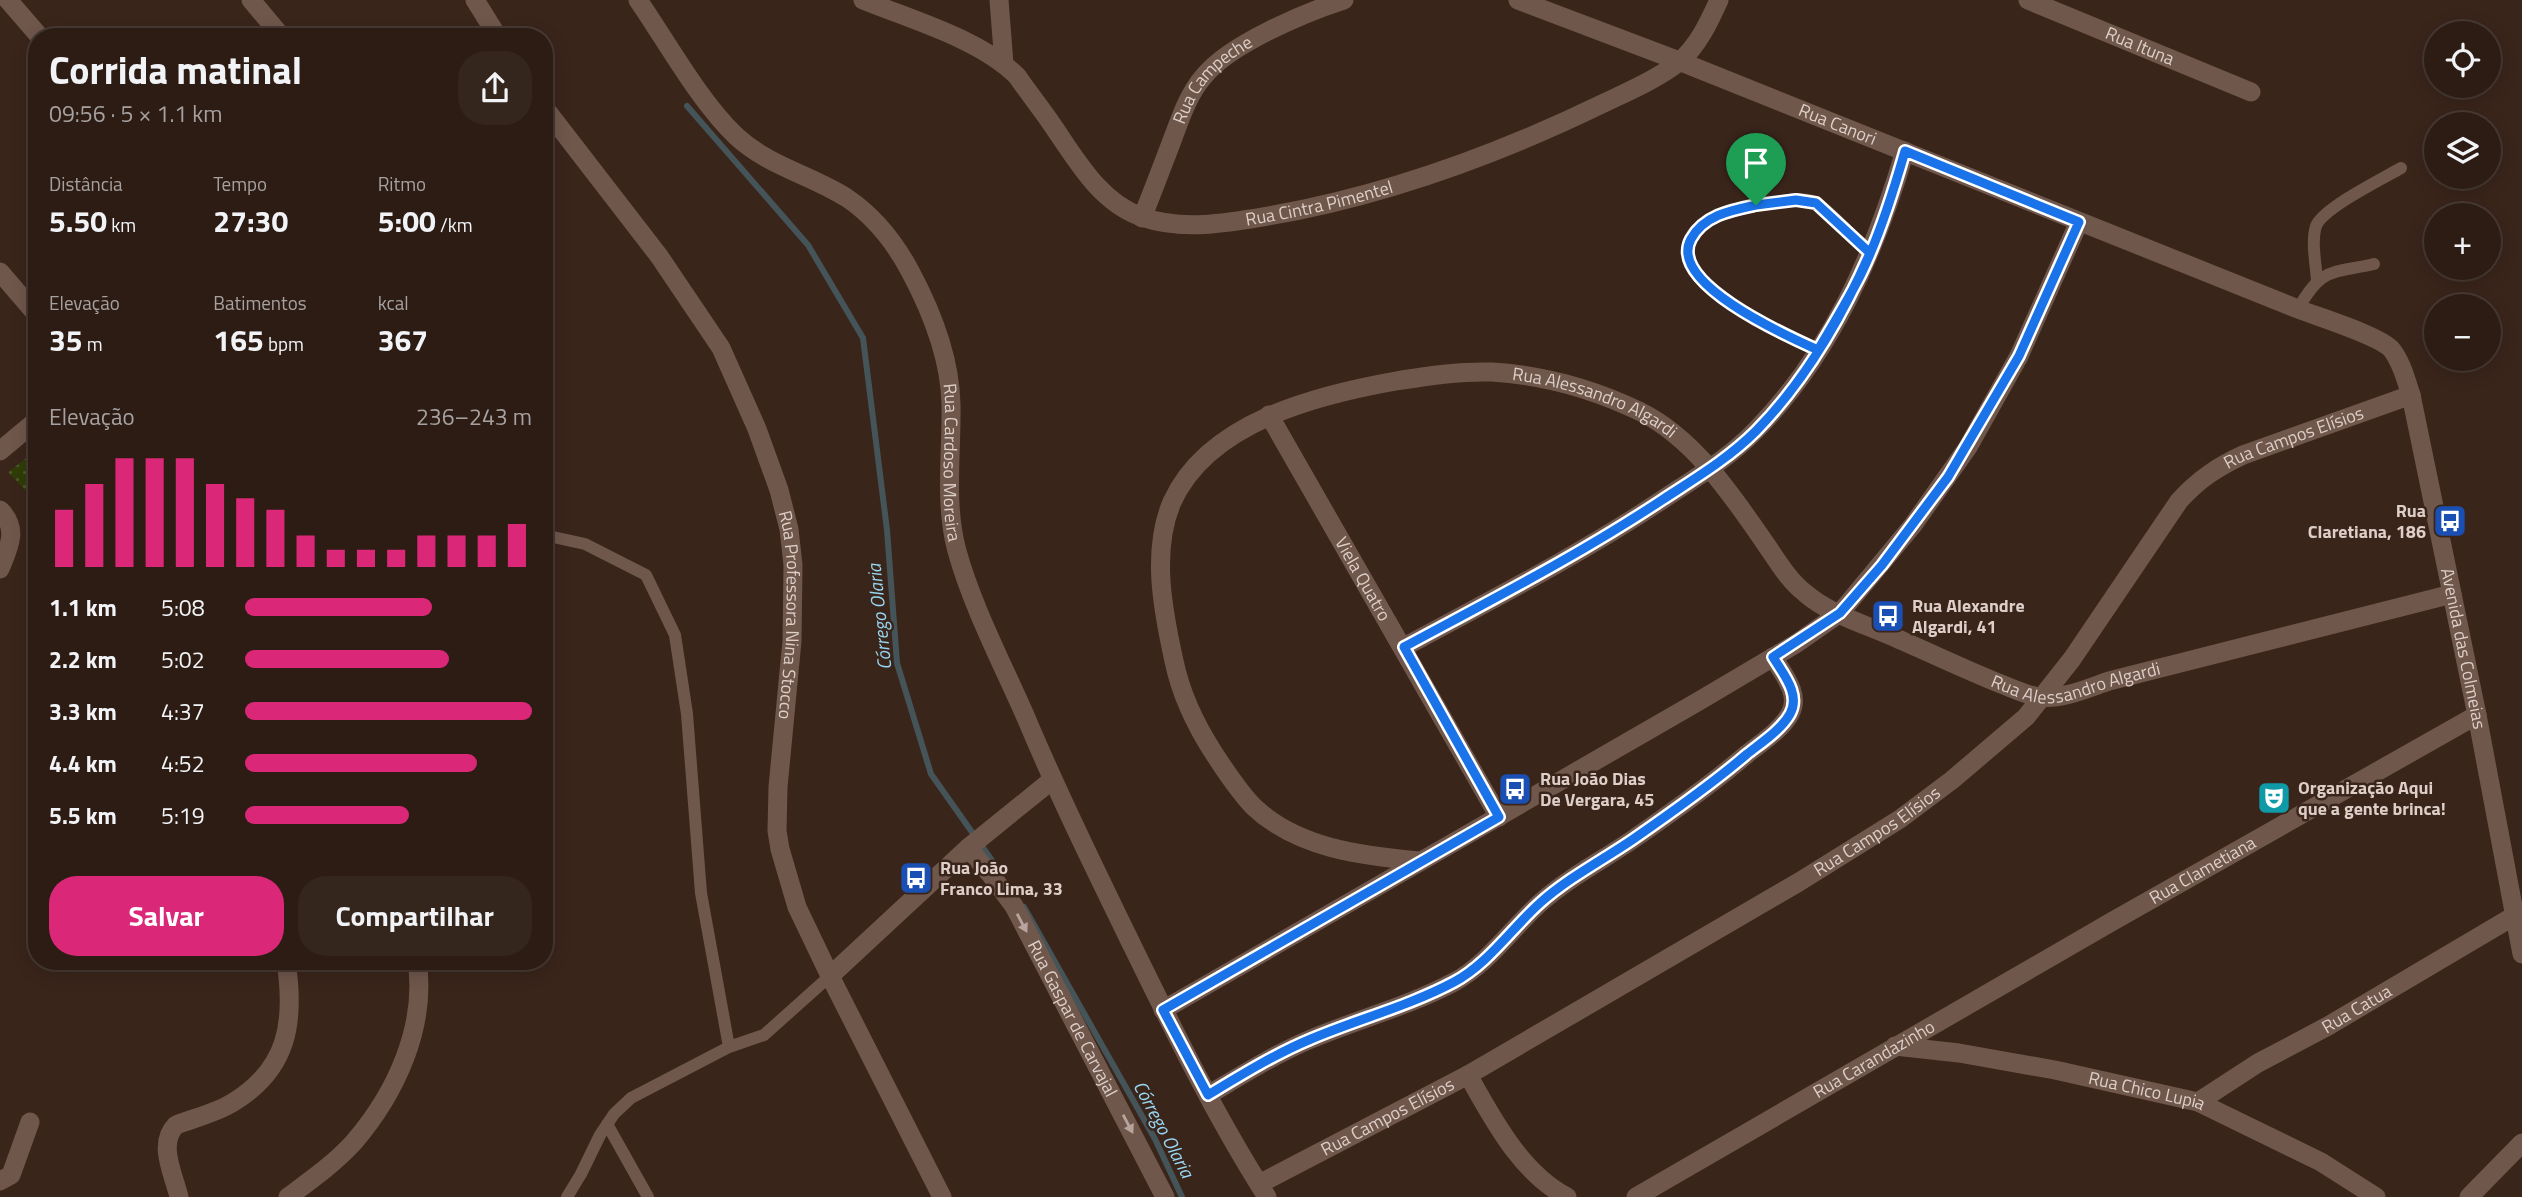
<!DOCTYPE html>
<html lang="pt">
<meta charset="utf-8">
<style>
:root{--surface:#2c1c14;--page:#34251d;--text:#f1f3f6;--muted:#a6a1a0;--line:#483a34;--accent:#db2777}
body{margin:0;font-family:"Titillium Web",sans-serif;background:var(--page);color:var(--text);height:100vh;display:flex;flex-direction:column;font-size:26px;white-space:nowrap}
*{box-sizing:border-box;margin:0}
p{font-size:23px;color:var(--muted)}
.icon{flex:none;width:38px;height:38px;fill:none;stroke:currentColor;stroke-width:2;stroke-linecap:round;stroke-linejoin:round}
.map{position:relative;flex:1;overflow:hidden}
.side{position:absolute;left:28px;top:28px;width:525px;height:942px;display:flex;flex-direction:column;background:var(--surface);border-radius:28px;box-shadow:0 4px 18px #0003,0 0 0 2px var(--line)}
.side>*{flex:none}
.fabs{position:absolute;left:2424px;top:21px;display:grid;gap:14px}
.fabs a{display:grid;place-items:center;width:77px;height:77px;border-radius:50%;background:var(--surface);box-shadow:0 4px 18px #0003,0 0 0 2px var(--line);font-size:35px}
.pin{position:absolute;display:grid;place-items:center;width:60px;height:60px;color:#fff;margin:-72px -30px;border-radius:50% 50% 50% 0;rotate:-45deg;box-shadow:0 0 7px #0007}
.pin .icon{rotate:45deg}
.round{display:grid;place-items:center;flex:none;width:74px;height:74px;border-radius:28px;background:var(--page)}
.overview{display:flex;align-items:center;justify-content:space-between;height:119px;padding:0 21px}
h1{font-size:38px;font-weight:700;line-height:52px}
.figures{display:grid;grid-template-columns:repeat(3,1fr);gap:10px;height:119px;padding:7px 21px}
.figures div{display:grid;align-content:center}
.figures b{font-size:30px;font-weight:700}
.figures small{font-size:19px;font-weight:400}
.figures p{font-size:19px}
.chart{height:196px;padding:14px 21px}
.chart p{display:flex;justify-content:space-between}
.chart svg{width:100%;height:126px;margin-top:7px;stroke:var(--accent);stroke-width:6}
.primary-button{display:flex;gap:14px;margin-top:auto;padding:14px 21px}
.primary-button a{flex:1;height:80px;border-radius:28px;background:var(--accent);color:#fff;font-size:28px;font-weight:700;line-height:80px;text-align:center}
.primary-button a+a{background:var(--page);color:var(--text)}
ul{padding:0 21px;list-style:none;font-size:23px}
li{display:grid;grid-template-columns:112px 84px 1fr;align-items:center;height:52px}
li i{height:18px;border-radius:9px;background:var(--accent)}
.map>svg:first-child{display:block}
.park{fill:url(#park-dots)}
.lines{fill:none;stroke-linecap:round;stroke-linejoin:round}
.stream{stroke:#455459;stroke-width:6}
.service{stroke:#70574c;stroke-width:12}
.minor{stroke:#70574c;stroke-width:19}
.tertiary{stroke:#70574c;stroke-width:19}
.oneway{fill:#b7a49d}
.route-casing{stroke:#fff;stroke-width:14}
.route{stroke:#1a73e8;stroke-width:9}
.labels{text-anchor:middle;stroke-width:5;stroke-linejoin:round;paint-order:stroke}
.street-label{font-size:18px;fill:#ddcec8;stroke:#3a251b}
.poi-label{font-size:18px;font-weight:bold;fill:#ddcec8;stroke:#3a251b;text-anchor:start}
.water-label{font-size:19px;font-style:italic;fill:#97d7f3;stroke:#3a251b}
</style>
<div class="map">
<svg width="2522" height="1197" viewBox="0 0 2522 1197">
<defs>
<pattern id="park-dots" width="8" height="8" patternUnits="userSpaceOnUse" patternTransform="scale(1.75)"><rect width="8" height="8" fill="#303d08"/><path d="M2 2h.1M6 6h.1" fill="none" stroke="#4e582a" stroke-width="1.8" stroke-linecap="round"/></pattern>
</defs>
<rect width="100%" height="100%" fill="#3a251b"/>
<path class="park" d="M37,450v48l-3,2 -26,-28z"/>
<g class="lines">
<path class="stream" d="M687,106l121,139 55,93 24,192 10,133 34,111 67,95
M1024,907l131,232 27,58"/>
<path class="service" d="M2317,281c-1,-17 -6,-39 -1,-55 7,-18 66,-47 85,-58
M2298,309c24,-42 32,-35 76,-45
M1818,350c-30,-13 -123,-57 -130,-91 -8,-42 51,-50 79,-55 14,-3 34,-8 48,-2 15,8 40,38 55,51
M544,535l41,9 61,31 29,60 12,79 14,179 28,154
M607,1124l41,73
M567,1197l14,-23 19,-39 14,-21 17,-16 98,-51 35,-12 66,-59"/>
<g class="minor">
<path d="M8,0l32,37"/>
<path d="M251,0l31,37"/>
<path id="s1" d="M638,0c29,42 62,102 98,136 32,30 75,39 111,62 28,19 47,43 63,73 22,41 40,86 41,133 1,48 -7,100 6,147 15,55 47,116 70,169 31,74 66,145 101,217 43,88 86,177 139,260"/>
<path id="s2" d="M863,0c49,20 117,39 154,76 11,16 23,31 34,47 25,36 48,79 91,94 40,14 85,6 126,-1 116,-20 231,-62 336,-113 25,-12 53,-24 75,-41 19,-16 30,-40 40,-62"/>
<path d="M999,0l5,64"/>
<path id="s3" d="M1518,0l161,61 619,248c20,8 83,27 94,41 10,13 14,30 19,45l66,320 45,239"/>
<path id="s4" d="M2028,0l223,92"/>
<path id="s5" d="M1142,218c11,-27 21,-54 31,-80 8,-22 16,-45 31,-62 26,-32 100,-63 140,-76"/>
<path d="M0,272l37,43"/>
<path id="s6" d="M1269,415l230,402"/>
<path d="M0,451l37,-31"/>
<path d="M0,510c19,19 9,37 0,59"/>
<path d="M1404,647c87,-47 175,-92 258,-147 33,-22 66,-41 94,-70 75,-76 119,-177 149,-279"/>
<path id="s7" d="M968,848l23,27 23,31 151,291"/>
<path id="s8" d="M1419,861c-57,-5 -122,-13 -165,-54 -15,-15 -27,-34 -39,-52 -19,-29 -34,-60 -41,-94 -11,-50 -23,-110 -2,-159 36,-80 145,-107 224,-121 32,-5 64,-10 96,-9 51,3 101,17 147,39 54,26 93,84 126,132 12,17 23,37 40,50 25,22 63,32 93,46 35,15 68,31 103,45 13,5 25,11 38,13 23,3 49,-9 70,-16l343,-87"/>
<path d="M830,976l138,-128 84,-68"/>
<path d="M1163,1010l536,-309 98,-58 43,-30 73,-88 55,-78 51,-91 60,-134"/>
<path id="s9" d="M1895,1046l64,7 96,17 143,32 123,60 55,35"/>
<path d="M1468,1075c25,44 52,97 99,122"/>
<path d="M1208,1095c34,-20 67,-41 103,-56 47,-20 98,-33 143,-57 34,-18 58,-54 86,-79 28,-25 61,-42 92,-63 39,-27 79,-55 115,-86 14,-11 34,-24 43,-40 11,-20 -7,-40 -17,-57"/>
<path id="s10" d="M2198,1102l60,-39 70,-37 186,-110"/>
<path d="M0,1181l11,-6 19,-53"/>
<path id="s11" d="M1259,1184l209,-109 331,-193 101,-63 52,-39 74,-63 46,-58 107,-158c19,-21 38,-34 64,-46l168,-60"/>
<path d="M179,1197c-5,-22 -22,-53 -3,-72 18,-7 40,-12 56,-22 57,-34 63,-82 54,-142"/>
<path d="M288,1197c23,-17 47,-34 66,-55 42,-49 73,-116 63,-181"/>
<path id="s12" d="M1636,1197l477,-276 364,-206"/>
<path d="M2469,1197l53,-54"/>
</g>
<g class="tertiary">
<path d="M475,0l23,37"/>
<path id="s13" d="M544,107l115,149 62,92 36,81 22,61 10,39 4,36 -1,76 -14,146 -1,44 3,18 17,58 33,69 112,221"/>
</g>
</g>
<defs><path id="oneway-solid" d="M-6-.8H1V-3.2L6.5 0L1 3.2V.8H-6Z" transform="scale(1.75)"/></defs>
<g class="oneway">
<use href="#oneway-solid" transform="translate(1022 923) rotate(62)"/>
<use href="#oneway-solid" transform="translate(1128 1124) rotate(62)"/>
</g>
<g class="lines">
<defs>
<path id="route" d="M1756,205l40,-5 20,3 54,50c-28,64 -65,128 -114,178 -28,28 -62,48 -94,69 -83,55 -171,100 -258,147l95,170 -336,193 45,85c33,-20 67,-41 103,-56 47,-20 98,-33 143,-57 34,-18 58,-54 86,-79 28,-25 61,-42 92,-63 39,-27 79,-55 115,-86 14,-11 34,-24 43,-40 11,-20 -7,-40 -17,-57l67,-44 42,-48 66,-88 71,-121 60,-134 -174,-71c-12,42 -25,84 -44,123 -13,26 -28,51 -43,76 -31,-14 -151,-67 -127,-111 13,-24 41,-29 65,-34"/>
</defs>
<use href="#route" class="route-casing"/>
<use href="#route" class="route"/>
</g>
<defs>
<symbol id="bus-square" viewBox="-11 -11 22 22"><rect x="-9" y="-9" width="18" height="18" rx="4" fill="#1a4fb4" stroke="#3a251b"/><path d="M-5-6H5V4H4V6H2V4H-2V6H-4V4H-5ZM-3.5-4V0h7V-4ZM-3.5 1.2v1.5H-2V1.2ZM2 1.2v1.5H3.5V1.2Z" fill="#fff"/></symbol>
<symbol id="theatre-square" viewBox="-11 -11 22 22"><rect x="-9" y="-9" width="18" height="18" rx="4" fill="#0f9aa8" stroke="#3a251b"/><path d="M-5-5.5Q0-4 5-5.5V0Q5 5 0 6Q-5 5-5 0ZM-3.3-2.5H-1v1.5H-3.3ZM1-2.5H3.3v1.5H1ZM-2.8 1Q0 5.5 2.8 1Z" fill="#fff"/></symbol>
</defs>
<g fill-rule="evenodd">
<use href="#bus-square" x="2431" y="502" width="38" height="38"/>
<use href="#bus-square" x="1869" y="597" width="38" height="38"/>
<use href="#bus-square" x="1496" y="770" width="38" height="38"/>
<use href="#theatre-square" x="2255" y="779" width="38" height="38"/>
<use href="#bus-square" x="897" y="859" width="38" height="38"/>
</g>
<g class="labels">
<g class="street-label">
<text dy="6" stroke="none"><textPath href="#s4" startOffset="121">Rua Ituna</textPath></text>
<text dy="6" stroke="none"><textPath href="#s5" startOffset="158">Rua Campeche</textPath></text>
<text dy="6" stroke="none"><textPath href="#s3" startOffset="343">Rua Canori</textPath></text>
<text dy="6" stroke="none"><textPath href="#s2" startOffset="544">Rua Cintra Pimentel</textPath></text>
<text dy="6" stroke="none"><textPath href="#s8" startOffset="976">Rua Alessandro Algardi</textPath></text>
<text dy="6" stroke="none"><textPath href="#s11" startOffset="1298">Rua Campos Elísios</textPath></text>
<text dy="6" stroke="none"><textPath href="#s1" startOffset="592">Rua Cardoso Moreira</textPath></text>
<text dy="6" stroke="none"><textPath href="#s6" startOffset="189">Viela Quatro</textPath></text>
<text dy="6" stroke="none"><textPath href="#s13" startOffset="579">Rua Professora Nina Stocco</textPath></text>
<text dy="6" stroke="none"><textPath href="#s3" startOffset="1250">Avenida das Colmeias</textPath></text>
<text dy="6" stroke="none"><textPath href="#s8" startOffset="1564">Rua Alessandro Algardi</textPath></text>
<text dy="6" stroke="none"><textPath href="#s11" startOffset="712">Rua Campos Elísios</textPath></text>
<text dy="6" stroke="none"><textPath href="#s12" startOffset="654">Rua Clametiana</textPath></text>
<text dy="6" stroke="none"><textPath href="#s10" startOffset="184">Rua Catua</textPath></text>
<text dy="6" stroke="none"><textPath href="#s7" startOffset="201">Rua Gaspar de Carvajal</textPath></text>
<text dy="6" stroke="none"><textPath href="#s12" startOffset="275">Rua Carandazinho</textPath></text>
<text dy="6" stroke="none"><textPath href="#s9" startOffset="256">Rua Chico Lupia</textPath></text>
<text dy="6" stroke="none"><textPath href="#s11" startOffset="145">Rua Campos Elísios</textPath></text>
</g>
<g class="poi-label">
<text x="2426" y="517" text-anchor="end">Rua<tspan x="2426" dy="21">Claretiana, 186</tspan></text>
<text x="1912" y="612">Rua Alexandre<tspan x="1912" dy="21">Algardi, 41</tspan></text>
<text x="1540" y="785">Rua João Dias<tspan x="1540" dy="21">De Vergara, 45</tspan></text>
<text x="2298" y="794">Organização Aqui<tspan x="2298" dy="21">que a gente brinca!</tspan></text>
<text x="940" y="874">Rua João<tspan x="940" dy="21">Franco Lima, 33</tspan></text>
</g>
<g class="water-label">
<text transform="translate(879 617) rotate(-96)" y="7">Córrego Olaria</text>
<text transform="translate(1164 1129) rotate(62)" y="7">Córrego Olaria</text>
</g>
</g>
</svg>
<div class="fabs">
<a><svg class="icon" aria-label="locate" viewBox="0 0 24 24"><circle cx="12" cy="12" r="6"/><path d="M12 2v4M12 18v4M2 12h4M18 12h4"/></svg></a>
<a><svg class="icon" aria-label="layers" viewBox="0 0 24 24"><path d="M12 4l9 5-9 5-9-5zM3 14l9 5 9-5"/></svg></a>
<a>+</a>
<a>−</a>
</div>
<div class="pin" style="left:1756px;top:205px;background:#1e9e55"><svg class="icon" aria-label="arrive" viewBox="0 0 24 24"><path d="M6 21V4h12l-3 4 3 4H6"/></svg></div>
<section class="side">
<div class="overview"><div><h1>Corrida matinal</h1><p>09:56 · 5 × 1.1 km</p></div><a class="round"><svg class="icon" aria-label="share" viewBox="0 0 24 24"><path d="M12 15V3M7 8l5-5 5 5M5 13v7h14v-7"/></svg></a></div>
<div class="figures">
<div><p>Distância</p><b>5.50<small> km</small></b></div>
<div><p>Tempo</p><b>27:30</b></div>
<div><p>Ritmo</p><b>5:00<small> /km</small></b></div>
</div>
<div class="figures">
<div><p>Elevação</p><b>35<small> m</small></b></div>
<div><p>Batimentos</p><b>165<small> bpm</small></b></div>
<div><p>kcal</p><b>367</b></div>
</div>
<div class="chart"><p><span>Elevação</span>236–243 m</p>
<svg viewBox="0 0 160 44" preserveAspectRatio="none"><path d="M5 44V24M15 44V15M25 44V6M35 44V6M45 44V6M55 44V15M65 44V20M75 44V24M85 44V33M95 44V38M105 44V38M115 44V38M125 44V33M135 44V33M145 44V33M155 44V29"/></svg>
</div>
<ul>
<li><b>1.1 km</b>5:08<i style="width:65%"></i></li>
<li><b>2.2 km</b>5:02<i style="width:71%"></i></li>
<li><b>3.3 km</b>4:37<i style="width:100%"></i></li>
<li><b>4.4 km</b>4:52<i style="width:81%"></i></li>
<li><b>5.5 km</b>5:19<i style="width:57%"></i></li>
</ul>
<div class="primary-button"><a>Salvar</a><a>Compartilhar</a></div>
</section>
</div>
